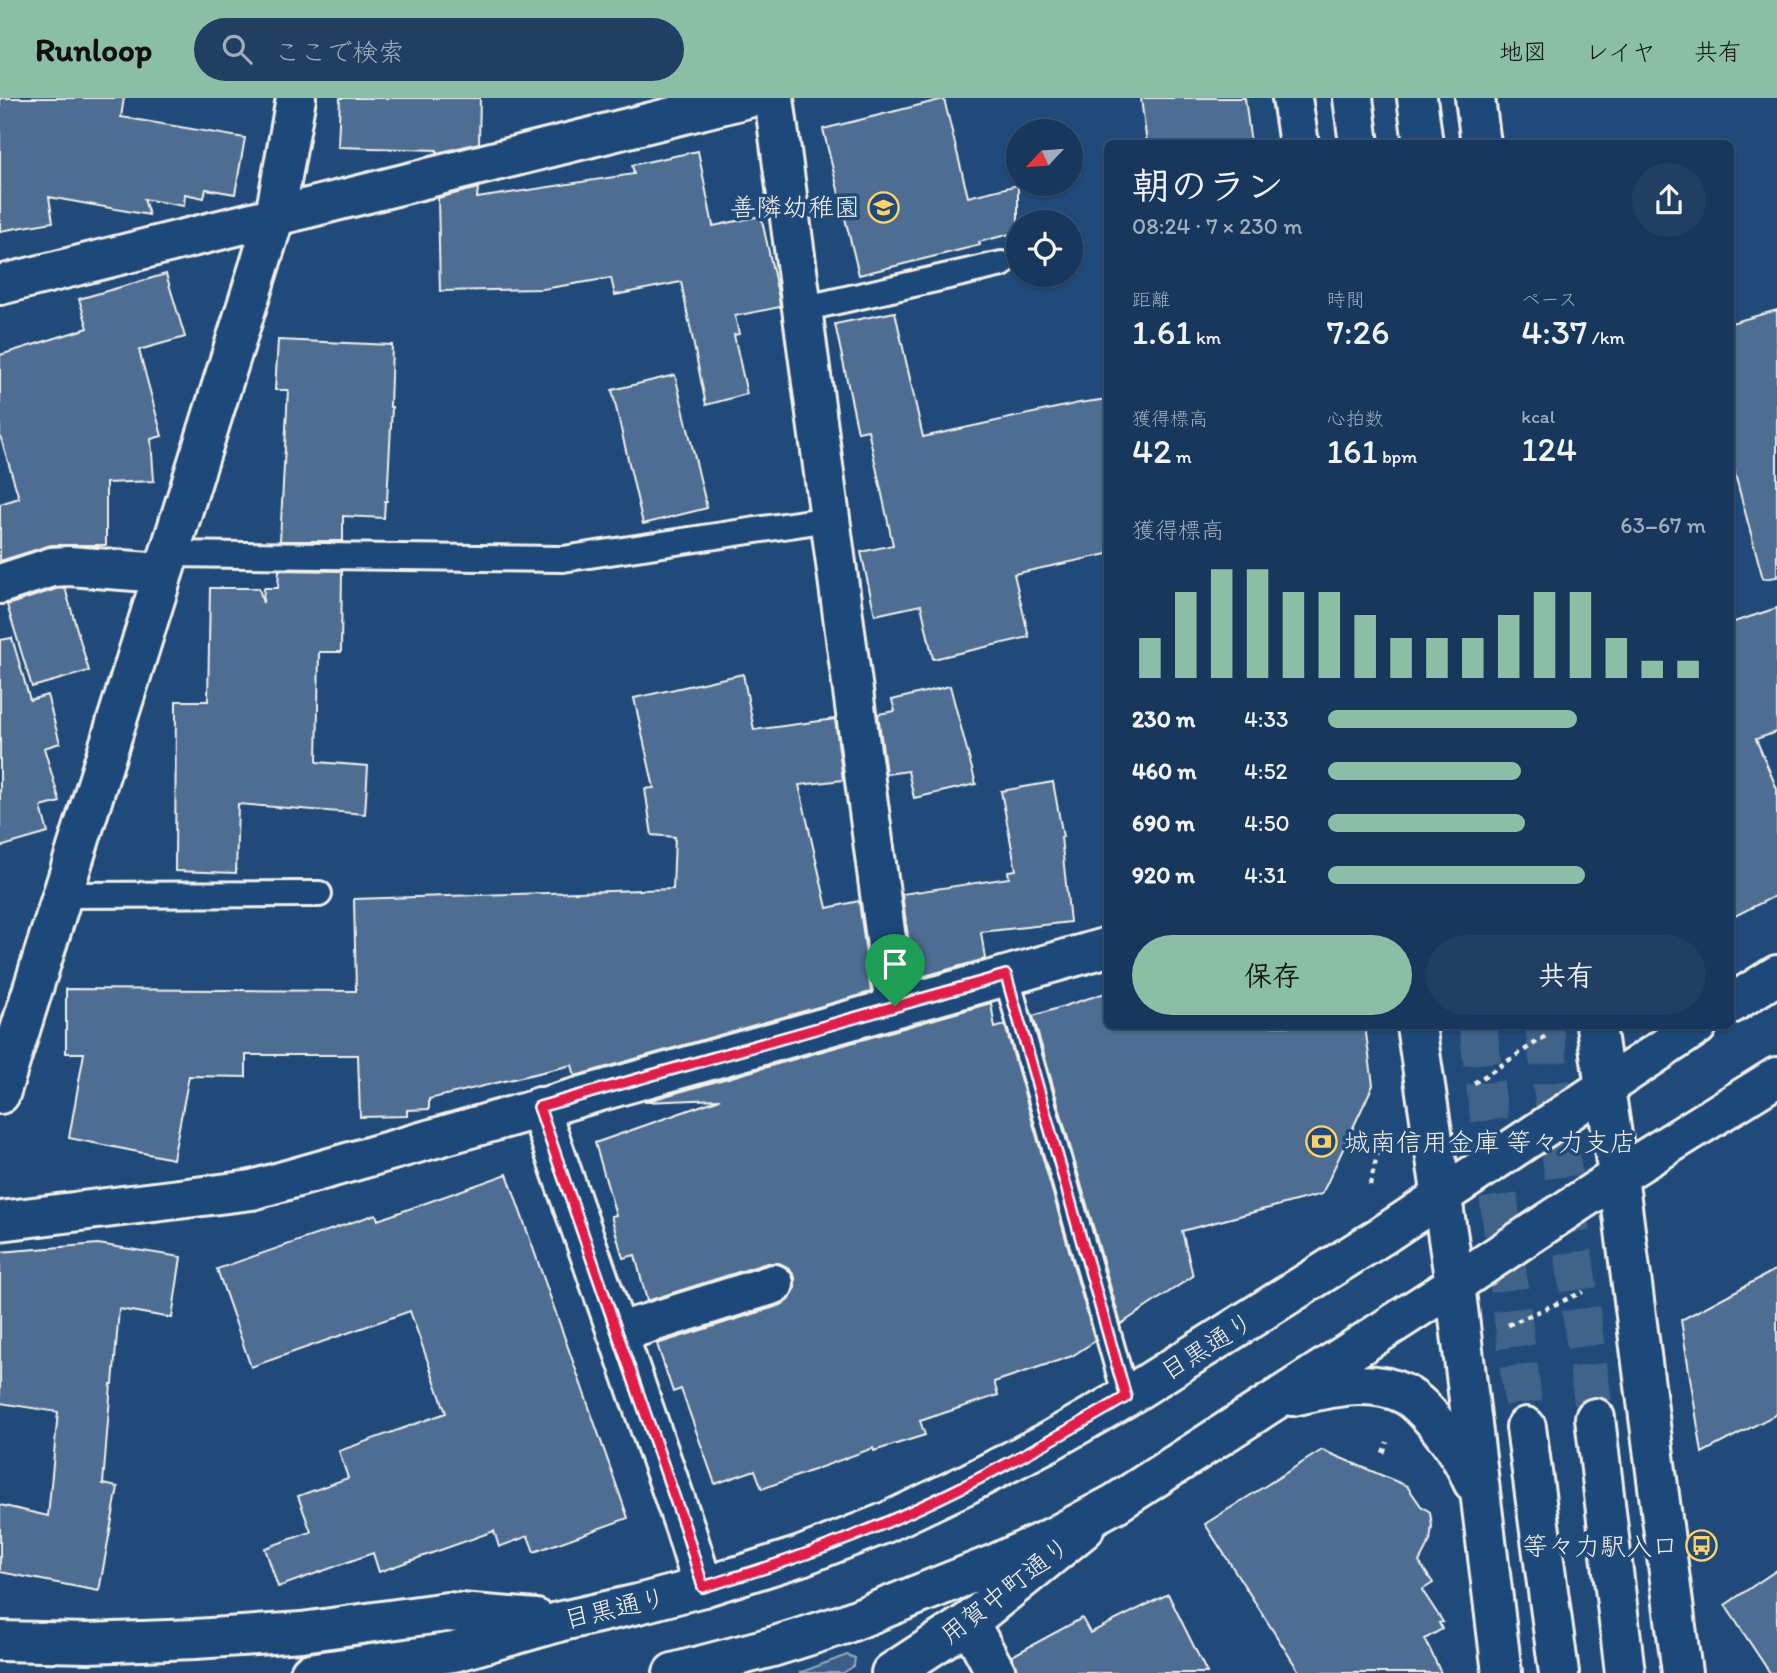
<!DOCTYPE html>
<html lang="ja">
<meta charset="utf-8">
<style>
:root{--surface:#17385c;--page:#203f62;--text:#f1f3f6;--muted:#9eacbb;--line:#365272;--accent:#8abfa5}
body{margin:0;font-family:Itim,"Klee One",sans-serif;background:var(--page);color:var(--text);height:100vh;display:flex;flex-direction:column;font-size:26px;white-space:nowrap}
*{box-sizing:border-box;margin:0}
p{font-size:23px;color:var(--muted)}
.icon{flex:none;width:38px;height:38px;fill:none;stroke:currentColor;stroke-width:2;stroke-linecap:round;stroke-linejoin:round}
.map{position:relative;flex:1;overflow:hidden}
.drawer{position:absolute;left:1104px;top:42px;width:630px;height:889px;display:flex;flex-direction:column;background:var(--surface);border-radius:10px;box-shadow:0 2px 5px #0004,0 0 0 2px var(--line)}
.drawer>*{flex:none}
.needle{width:46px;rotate:244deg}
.fabs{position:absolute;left:1006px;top:21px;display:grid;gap:14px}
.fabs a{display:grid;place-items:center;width:77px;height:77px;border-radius:50%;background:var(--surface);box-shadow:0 2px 5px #0004,0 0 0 2px var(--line);font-size:35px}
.pin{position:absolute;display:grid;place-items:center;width:60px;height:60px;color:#fff;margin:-72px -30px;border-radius:50% 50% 50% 0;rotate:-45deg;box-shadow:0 0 7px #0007}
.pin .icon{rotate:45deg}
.round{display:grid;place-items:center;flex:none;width:74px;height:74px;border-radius:37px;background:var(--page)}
.head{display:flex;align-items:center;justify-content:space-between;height:119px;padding:0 28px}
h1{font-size:38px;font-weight:600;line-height:52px}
.stats{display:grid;grid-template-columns:repeat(3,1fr);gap:10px;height:119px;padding:7px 28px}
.stats div{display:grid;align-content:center}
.stats b{font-size:35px;font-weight:600}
.stats small{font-size:19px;font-weight:400}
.stats p{font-size:19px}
.chart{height:196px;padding:14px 28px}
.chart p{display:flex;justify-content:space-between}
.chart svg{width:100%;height:126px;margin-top:7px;stroke:var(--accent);stroke-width:6}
.action{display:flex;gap:14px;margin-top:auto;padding:14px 28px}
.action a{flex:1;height:80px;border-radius:42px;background:var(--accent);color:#111;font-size:28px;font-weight:600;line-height:80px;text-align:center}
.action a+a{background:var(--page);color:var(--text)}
ul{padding:0 28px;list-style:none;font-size:23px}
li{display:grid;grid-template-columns:112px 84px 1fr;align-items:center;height:52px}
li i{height:18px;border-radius:9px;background:var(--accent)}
header{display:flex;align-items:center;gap:42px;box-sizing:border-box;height:98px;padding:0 35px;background:var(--accent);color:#111}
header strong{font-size:33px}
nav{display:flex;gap:38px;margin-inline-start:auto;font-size:24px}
.search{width:490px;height:63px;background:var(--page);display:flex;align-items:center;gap:18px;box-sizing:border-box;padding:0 24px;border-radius:38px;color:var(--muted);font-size:26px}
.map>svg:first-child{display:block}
.green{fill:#3a5f88;stroke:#97a8b8;stroke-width:2}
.building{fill:#4d6e92;stroke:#f4f1e8;stroke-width:2}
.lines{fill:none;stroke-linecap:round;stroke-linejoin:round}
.primary-tunnel{stroke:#3f638a;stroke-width:38;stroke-dasharray:38 19;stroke-linecap:butt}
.lane-casing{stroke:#f4f1e8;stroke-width:30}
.street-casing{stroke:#f4f1e8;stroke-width:44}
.secondary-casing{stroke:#f4f1e8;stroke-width:44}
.primary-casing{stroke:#f4f1e8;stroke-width:44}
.path{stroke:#f4f1e8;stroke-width:4.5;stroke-dasharray:5 5;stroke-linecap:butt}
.lane{stroke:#1f4a7a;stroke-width:24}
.street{stroke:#1f4a7a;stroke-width:38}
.secondary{stroke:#1f4a7a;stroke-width:38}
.primary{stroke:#1f4a7a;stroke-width:38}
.route-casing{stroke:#fff;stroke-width:14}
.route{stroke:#e11d48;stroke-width:9}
.labels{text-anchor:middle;stroke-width:7;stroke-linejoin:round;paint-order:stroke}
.poi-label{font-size:26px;fill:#f4f1e8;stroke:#1f4a7a;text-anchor:end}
.street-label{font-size:26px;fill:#f4f1e8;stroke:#1f4a7a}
</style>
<header>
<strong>Runloop</strong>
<div class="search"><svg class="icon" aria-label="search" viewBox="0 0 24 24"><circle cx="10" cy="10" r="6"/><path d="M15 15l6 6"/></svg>ここで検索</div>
<nav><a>地図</a><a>レイヤ</a><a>共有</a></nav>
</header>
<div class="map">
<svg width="1777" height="1575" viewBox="0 0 1777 1575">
<rect width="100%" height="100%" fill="#1f4a7a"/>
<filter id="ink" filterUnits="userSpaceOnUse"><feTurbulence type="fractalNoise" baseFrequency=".0143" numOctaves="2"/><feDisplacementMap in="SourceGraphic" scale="14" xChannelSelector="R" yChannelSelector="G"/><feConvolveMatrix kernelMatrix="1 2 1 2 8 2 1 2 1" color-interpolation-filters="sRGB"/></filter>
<g filter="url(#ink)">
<path class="green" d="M847,1557l8,3 -1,8 -11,7h-44z"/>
<path class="building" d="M0,0h124l-3,19 124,21 -10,56 -29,-5 -2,9 -19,-4 -1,12 -40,-7 5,16 -100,-18 4,25 -53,9z
M340,0h140l-1,45 -42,10v-3l-99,-3z
M1141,0h104l6,46h-104z
M944,1l24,98 50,-12v47l-39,10 1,3 -121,30 -36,-146z
M698,53l15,75 48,-10 18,82 1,9 -45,9 4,18 -5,1 13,59 -41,11 -25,-123 -66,13 -4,-17 -68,11 -103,2 -2,-93 40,-10 -1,10 157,-24 -2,-9z
M166,176l19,63 -46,13 23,86 -11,3 3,42 -48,2v62h-55l-51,16v-57l19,-6 -19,-63v-80l88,-27 -9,-29z
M1777,212v267l-14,2 -32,-120v-136z
M895,214l28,125 156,-34 29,-4v155l-94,20 15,63 -96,22 -12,-54 -46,10 -14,-63 32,-7 -25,-115 -10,2 -23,-108z
M278,242l114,5 -2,62h2l-5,94h-2l-1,17 -41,-2v25h-63l8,-151h-13z
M675,277l32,133 -64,16 -31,-134z
M279,472l63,1 -1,81h-22l-2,110 51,4 -3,48 -127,-10 -2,69 -61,-2 1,-170h32l2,-113h49l4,15 1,-15h14z
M65,490l24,83 -57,16 -25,-82 49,-16z
M1777,510v124l-21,7 21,50v106l-46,23v-295z
M12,540l18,62 17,-5 13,48 -16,5 16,54 -19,5 7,26 -48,14v-207z
M743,576l11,56 81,-11 8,61 -44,5 28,123 32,-7 12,91 -296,84 -3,-11 -143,34v10l-22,1v6l-47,1 -2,-62h-112v22l-57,-1 -16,83 -104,-21 15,-85h-18v-64l290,2 -2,-92 319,-10 2,-52 -23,-2 -7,-46 9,-1 -20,-90z
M950,588l26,98 -62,14 -6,-27 -22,3 -8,-60 17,-3 -3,-11z
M1053,684l10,55h-2l9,85 -89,10 4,27 -71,20 -12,-85 107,-16 -1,-7 8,-1 -15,-79z
M1108,894v34h257l8,59 -51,109 -140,37 11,45 -72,48 -88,-308z
M991,905l4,25 10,-3 90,316 -23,15 -78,26 4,13 -78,26 5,14 -51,16 -1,-3 -111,41 -7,-19 -40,14 -34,-95 -8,3 -16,-48 124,-39 9,-6 5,-10v-12l-6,-9 -10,-5h-12l-120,38 -12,-46 -12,3 -12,-42 5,-1 -21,-72 125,-44 -76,3z
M507,1076l121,344 -94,34 -6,-16 -29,11 -5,-16 -115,41 -6,-19 -95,34 -13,-39 46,-16 -13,-36 50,-18 -9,-27 107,-38 -36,-102 -159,56 -34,-98 159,-55 2,6z
M98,1146l83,13 -9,61 -53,-9 -6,75h-2l-8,100 15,3 -19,104 -99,-19v-67l48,11 10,-104 -58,-9v-151z
M1777,1171v145l-75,39 -21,-133z
M1322,1352l85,36 14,20 9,6 2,14 -2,15 -11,21 14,21 -11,7 21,32 -4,1 3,6 -17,10 16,34h-141l-95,-149z
M1777,1472v103h-7l-45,-68z
M1168,1496l39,79h-189l-6,-17 70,-38 8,15z"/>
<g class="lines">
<path class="primary-tunnel" d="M1478,928l48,401
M1544,928l51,392"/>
<defs>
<path id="lane" d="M802,211l200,-45
M169,456l394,5 267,-40
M62,797l257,-1
M1006,877l120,422"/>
<path id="street" d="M774,0l121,908
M0,187l748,-187
M0,486l52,-17 17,-1 93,7
M0,996l275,-878 21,-118
M539,1009l146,421 18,59
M0,1123l252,-31 856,-243
M617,1235l157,-49
M969,1524l27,51"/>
<path id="secondary" d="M891,1575l78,-51 115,-93"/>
<path id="primary" d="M1292,0l7,46
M1353,0l6,46
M1417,0l6,46
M1475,0l6,46
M1731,906l46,-29
M1416,928l39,258 47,389
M1596,928l22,150 64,497
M1293,1298c36,-8 76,-19 111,-2 14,7 26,22 35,33 14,17 26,35 34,55
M1595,1320l30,255
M1526,1329l33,246
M0,1543l88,2 107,-4 107,-7 145,-20 89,7
M310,1575l144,-21 108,-31 76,-17 65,-17 98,-31 84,-33 82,-39 81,-42 78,-45 257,-162 314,-209
M673,1575l99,-26 70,-22 153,-61 58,-27 63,-34 339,-219 163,-108 159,-99"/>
</defs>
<use href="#lane" class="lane-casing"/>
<use href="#street" class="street-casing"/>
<use href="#secondary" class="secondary-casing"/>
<use href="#primary" class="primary-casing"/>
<path class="path" d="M1474,985l75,-49
M1370,1087l11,-46
M1508,1227l75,-33
M1383,1355l4,-11"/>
<use href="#lane" class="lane"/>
<use href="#street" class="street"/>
<use href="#secondary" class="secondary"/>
<use href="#primary" class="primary"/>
</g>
</g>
<g class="lines" filter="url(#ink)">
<defs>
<path id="route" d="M1006,877l120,422c-104,61 -212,120 -326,159 -32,12 -64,21 -97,31l-18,-59 -146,-421z"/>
</defs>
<use href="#route" class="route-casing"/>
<use href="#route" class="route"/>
</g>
<defs>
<symbol id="school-ring" viewBox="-11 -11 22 22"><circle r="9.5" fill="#1f4a7a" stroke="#ffd166" stroke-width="1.5"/><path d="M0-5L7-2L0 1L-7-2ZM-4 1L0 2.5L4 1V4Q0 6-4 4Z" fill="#ffd166"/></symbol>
<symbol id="bank-ring" viewBox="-11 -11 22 22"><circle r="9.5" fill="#1f4a7a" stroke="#ffd166" stroke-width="1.5"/><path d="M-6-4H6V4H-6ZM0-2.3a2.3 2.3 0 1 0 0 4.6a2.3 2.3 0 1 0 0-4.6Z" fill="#ffd166"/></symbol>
<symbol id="bus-ring" viewBox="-11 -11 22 22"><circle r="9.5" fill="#1f4a7a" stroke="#ffd166" stroke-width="1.5"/><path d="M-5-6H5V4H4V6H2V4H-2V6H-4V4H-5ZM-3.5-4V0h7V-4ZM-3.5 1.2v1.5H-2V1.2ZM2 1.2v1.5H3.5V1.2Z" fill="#ffd166"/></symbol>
</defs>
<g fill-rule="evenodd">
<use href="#school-ring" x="866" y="92" width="35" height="35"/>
<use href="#bank-ring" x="1304" y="1026" width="35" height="35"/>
<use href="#bus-ring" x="1684" y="1430" width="35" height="35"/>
</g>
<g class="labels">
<g class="poi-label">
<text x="860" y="118">善隣幼稚園</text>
<text x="1344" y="1053" text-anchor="start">城南信用金庫 等々力支店</text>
<text x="1678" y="1457">等々力駅入口</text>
</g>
<g class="street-label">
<text transform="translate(1207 1248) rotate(-32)" y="9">目黒通り</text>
<text transform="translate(1005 1492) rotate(-38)" y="9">用賀中町通り</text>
<text transform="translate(615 1510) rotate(-13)" y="9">目黒通り</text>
</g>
</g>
</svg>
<div class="fabs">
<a><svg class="needle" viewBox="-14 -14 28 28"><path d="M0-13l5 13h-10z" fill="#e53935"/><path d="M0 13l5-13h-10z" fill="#9eacbb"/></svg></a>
<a><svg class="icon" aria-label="locate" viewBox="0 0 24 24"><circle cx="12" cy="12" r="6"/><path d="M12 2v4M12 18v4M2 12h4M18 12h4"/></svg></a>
</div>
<div class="pin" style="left:895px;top:908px;background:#1e9e55"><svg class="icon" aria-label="arrive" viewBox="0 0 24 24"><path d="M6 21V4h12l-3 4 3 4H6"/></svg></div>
<section class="drawer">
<div class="head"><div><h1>朝のラン</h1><p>08:24 · 7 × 230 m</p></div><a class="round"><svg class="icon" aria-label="share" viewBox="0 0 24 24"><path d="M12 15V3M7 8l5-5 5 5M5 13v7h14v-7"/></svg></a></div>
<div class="stats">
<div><p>距離</p><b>1.61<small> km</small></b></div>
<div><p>時間</p><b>7:26</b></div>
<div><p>ペース</p><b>4:37<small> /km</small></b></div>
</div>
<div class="stats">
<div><p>獲得標高</p><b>42<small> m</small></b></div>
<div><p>心拍数</p><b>161<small> bpm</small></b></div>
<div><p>kcal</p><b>124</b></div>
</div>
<div class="chart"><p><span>獲得標高</span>63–67 m</p>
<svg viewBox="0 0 160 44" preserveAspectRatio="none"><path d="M5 44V30M15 44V14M25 44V6M35 44V6M45 44V14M55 44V14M65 44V22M75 44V30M85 44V30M95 44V30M105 44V22M115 44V14M125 44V14M135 44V30M145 44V38M155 44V38"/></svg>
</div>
<ul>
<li><b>230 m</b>4:33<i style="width:66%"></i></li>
<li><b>460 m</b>4:52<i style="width:51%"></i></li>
<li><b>690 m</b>4:50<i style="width:52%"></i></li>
<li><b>920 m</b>4:31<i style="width:68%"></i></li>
</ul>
<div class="action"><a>保存</a><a>共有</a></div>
</section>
</div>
